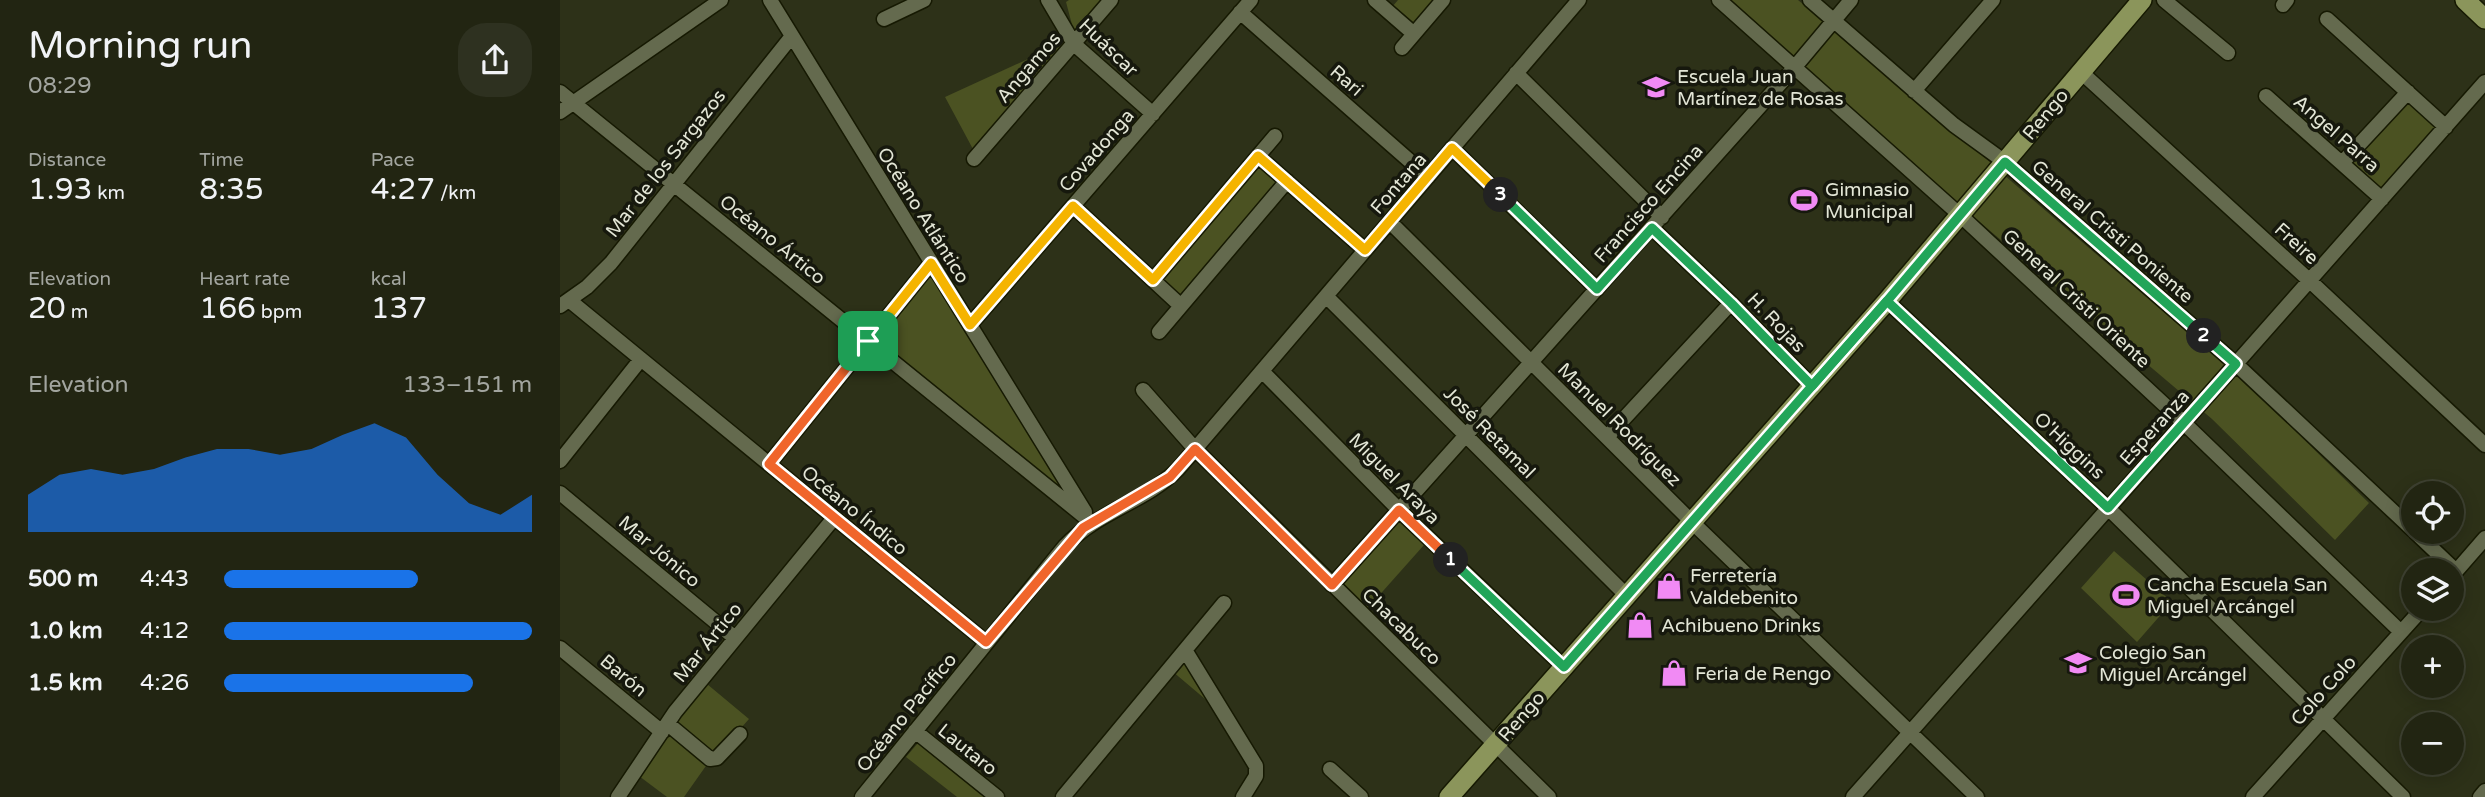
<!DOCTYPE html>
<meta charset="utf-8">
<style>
:root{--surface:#222512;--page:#2e3120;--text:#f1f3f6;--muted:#a2a59f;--line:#3f4232;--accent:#1a73e8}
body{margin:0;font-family:"Varela Round",sans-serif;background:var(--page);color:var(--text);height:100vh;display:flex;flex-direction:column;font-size:26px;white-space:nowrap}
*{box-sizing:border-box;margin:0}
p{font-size:23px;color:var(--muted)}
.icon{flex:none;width:38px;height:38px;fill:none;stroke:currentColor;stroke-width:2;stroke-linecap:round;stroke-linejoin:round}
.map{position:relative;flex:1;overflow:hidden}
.drawer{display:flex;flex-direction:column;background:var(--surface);width:560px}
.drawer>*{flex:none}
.controls{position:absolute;left:1841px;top:481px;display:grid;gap:14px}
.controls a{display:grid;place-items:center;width:63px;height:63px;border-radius:50%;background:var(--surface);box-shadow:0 4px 18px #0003,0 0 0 2px var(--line);font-size:35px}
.pin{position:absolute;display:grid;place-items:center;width:60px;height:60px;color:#fff;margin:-30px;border-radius:14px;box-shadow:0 4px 10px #0006}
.km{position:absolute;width:35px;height:35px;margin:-18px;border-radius:50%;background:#222;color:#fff;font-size:19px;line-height:35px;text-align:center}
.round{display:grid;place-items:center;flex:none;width:74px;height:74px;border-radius:28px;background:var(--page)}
.head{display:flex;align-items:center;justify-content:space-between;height:119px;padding:0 28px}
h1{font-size:38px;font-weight:600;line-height:52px}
.metrics{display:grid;grid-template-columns:repeat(3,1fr);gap:10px;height:119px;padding:7px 28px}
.metrics div{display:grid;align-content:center}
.metrics b{font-size:30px;font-weight:600}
.metrics small{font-size:19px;font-weight:400}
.metrics p{font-size:19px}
.chart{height:196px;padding:14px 28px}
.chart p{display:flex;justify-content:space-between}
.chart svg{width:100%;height:126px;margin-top:7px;fill:var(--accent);opacity:.7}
ul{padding:0 28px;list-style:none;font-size:23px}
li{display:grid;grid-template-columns:112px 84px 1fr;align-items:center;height:52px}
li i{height:18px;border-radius:9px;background:var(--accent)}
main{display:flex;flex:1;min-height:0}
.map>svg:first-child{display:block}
.green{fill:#4b5222}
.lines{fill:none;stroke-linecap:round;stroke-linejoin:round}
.minor-casing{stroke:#161902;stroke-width:17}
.major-casing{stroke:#161902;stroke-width:22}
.minor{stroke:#646a4e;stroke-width:14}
.major{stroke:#8b955b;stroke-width:19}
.split-1-casing{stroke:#fff;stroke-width:14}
.split-2-casing{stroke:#fff;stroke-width:14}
.split-3-casing{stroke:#fff;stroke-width:14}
.split-4-casing{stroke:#fff;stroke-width:14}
.split-1{stroke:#f0652b;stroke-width:9}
.split-2{stroke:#22a559;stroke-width:9}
.split-3{stroke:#22a559;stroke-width:9}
.split-4{stroke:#f5b400;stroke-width:9}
.labels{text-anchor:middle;stroke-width:7;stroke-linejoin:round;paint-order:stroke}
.street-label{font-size:19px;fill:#e3e6d6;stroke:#16180d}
.poi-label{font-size:19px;fill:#e3e6d6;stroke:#16180d;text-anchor:start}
</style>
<main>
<section class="drawer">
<div class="head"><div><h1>Morning run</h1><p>08:29</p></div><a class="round"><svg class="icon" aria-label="share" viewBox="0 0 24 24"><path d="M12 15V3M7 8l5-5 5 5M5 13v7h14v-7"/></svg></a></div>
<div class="metrics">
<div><p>Distance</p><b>1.93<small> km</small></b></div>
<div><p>Time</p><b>8:35</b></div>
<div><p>Pace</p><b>4:27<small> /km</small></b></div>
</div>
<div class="metrics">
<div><p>Elevation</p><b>20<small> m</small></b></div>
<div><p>Heart rate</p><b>166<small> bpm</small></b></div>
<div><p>kcal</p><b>137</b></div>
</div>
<div class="chart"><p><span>Elevation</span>133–151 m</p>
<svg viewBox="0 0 160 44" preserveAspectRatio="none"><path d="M0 44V31L10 24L20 22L30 24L40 22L50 18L60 15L70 15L80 17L90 15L100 10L110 6L120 11L130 24L140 34L150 38L160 31V44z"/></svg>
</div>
<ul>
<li><b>500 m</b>4:43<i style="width:63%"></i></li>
<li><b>1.0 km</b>4:12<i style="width:100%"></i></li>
<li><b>1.5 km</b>4:26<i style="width:81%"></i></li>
</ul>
</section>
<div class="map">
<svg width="1925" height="797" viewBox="0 0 1925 797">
<rect width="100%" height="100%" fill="#2d3118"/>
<path class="green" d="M509,0h37l-31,36 -9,-34z
M838,0h38l-23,27 -21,-20z
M1168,0h70l193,163 -34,39z
M503,43l-89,108 -29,-54z
M1847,97l35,30 -60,68 -35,-32z
M701,164l19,17 -98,117 -21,-20z
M1444,175l240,206 125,122 -34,37 -123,-121 -243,-206z
M371,274l145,230 -202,-163z
M841,520l23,25 -57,64 -26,-25z
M1554,551l58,51 -35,40 -56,-54z
M625,654l26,50 -39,-33z
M147,684l42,35 -31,35h-7l-36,-30 5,-10z
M109,730l39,33 -24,34h-17l-28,-21z
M358,743l69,54h-30l-51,-40z"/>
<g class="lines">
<defs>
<path id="minor" d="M210,0l315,512
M488,0l26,44 79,70
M815,0l39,34
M1159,0l241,215 224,208 217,209
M1250,0l144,125 51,37 231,202 177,166
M1604,0l64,53
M1723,5l4,-5
M680,12l188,165
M324,19l40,-19
M1767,19l119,108
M842,48l41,-48
M1521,72l229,209 175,164
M956,73l146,144
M1354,91l79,-91
M0,92l531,430
M1706,96l116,103
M0,112l161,-112
M892,148l145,141
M698,156l107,94
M414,159l137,-159
M1782,163l66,-71
M513,206l108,100
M830,222l302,300 285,275
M1092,228l79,75 81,83
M593,280l122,-144
M766,296l301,300
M9,300l417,342
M1327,301l221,207 295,289
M0,306l27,-19 24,-24 181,-227
M410,325l281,-325
M599,332l128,-151
M702,371l137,139 165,157
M583,390l52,59 354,348
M1047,437l124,-134
M0,461l81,-102
M209,464l162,-201
M0,493l175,145
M1855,532l41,39
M1892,576l33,-38
M772,585l462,-517 57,-68
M0,648l102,84
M625,650l71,116v10l-13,21
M108,724l42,35 7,-1 23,-24
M355,731l82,66
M770,769l31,28
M58,797l57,-85 159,-194
M302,797l203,-251c33,-35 80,-44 113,-77l401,-469
M503,797l161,-194
M1293,797l632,-715
M1693,797l169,-188
M1920,797l5,-6"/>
<path id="major" d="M1905,0l20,19
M889,797l438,-496 255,-301"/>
</defs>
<use href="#minor" class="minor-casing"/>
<use href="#major" class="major-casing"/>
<use href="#minor" class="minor"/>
<use href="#major" class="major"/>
</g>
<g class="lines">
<defs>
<path id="split-1" d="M308,341l-99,123 217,178 97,-114 87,-51 25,-28 137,136 67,-75 52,50"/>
<path id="split-2" d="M891,560l113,107 323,-366 118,-139 199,174"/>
<path id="split-3" d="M941,195l96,94 55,-61 79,75 81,83 75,-85 221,207 128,-144 -32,-28"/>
<path id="split-4" d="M308,341l63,-78 39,62 103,-119 80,74 105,-124 107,94 87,-102 49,47"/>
</defs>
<use href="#split-1" class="split-1-casing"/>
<use href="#split-2" class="split-2-casing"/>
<use href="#split-3" class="split-3-casing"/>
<use href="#split-4" class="split-4-casing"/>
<use href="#split-1" class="split-1"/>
<use href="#split-2" class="split-2"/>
<use href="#split-3" class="split-3"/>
<use href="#split-4" class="split-4"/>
</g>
<defs>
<symbol id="school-bare" viewBox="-9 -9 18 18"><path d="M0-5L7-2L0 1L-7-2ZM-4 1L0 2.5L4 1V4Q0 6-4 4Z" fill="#f18af4" stroke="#16180d" stroke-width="2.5" paint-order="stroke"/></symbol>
<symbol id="stadium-bare" viewBox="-9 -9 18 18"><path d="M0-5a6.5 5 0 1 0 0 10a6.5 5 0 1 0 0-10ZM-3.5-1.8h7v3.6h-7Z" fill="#f18af4" stroke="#16180d" stroke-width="2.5" paint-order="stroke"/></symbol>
<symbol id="shop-bare" viewBox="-9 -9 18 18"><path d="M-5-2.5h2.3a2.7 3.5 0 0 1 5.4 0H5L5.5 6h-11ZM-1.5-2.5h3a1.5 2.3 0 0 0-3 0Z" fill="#f18af4" stroke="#16180d" stroke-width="2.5" paint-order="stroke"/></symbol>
</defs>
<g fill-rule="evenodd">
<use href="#school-bare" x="1077" y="68" width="38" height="38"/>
<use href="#stadium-bare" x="1225" y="181" width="38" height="38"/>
<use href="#shop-bare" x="1090" y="567" width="38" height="38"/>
<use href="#stadium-bare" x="1547" y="576" width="38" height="38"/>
<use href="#shop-bare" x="1061" y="606" width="38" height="38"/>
<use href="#school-bare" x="1499" y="644" width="38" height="38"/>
<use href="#shop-bare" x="1095" y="654" width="38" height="38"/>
</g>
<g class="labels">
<g class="street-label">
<text transform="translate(549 47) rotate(44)" y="7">Huáscar</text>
<text transform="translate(468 67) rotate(-49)" y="7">Angamos</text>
<text transform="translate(787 80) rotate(41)" y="7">Rari</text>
<text transform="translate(1485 114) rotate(-50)" y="7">Rengo</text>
<text transform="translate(1777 133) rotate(41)" y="7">Angel Parra</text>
<text transform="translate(536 150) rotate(-49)" y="7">Covadonga</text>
<text transform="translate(105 163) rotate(-52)" y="7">Mar de los Sargazos</text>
<text transform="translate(838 183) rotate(-49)" y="7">Fontana</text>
<text transform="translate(1088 203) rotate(-48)" y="7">Francisco Encina</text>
<text transform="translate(364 215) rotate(58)" y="7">Océano Atlántico</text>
<text transform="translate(1553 231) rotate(41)" y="7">General Cristi Poniente</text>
<text transform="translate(213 239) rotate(39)" y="7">Océano Ártico</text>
<text transform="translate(1737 243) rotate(42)" y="7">Freire</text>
<text transform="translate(1517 298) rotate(43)" y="7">General Cristi Oriente</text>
<text transform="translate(1217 322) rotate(46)" y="7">H. Rojas</text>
<text transform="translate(1060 424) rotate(45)" y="7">Manuel Rodríguez</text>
<text transform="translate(1594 427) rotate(-48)" y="7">Esperanza</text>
<text transform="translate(930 432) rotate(45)" y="7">José Retamal</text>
<text transform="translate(1510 445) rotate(43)" y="7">O'Higgins</text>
<text transform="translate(835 478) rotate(45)" y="7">Miguel Araya</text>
<text transform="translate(295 510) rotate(39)" y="7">Océano Índico</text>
<text transform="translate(100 551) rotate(40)" y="7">Mar Jónico</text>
<text transform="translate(842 626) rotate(44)" y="7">Chacabuco</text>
<text transform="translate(147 642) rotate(-51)" y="7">Mar Ártico</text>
<text transform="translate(64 675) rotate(40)" y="7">Barón</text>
<text transform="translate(1763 690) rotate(-48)" y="7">Colo Colo</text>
<text transform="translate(346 712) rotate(-51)" y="7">Océano Pacífico</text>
<text transform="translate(961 716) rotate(-49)" y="7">Rengo</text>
<text transform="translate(408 749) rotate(39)" y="7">Lautaro</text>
</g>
<g class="poi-label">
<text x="1117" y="83">Escuela Juan<tspan x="1117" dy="22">Martínez de Rosas</tspan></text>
<text x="1265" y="196">Gimnasio<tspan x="1265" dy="22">Municipal</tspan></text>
<text x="1130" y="582">Ferretería<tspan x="1130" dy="22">Valdebenito</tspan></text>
<text x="1587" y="591">Cancha Escuela San<tspan x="1587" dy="22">Miguel Arcángel</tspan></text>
<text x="1101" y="632">Achibueno Drinks</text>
<text x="1539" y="659">Colegio San<tspan x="1539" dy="22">Miguel Arcángel</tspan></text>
<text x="1135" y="680">Feria de Rengo</text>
</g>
</g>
</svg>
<div class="controls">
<a><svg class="icon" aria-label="locate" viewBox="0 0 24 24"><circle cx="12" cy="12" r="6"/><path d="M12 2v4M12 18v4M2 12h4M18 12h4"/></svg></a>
<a><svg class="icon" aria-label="layers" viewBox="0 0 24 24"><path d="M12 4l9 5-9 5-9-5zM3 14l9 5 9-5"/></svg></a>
<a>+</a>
<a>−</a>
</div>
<div class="pin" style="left:308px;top:341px;background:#1e9e55"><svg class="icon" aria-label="arrive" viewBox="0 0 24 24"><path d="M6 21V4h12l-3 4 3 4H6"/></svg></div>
<b class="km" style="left:891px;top:560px">1</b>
<b class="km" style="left:1644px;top:336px">2</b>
<b class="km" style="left:941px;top:195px">3</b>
</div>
</main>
